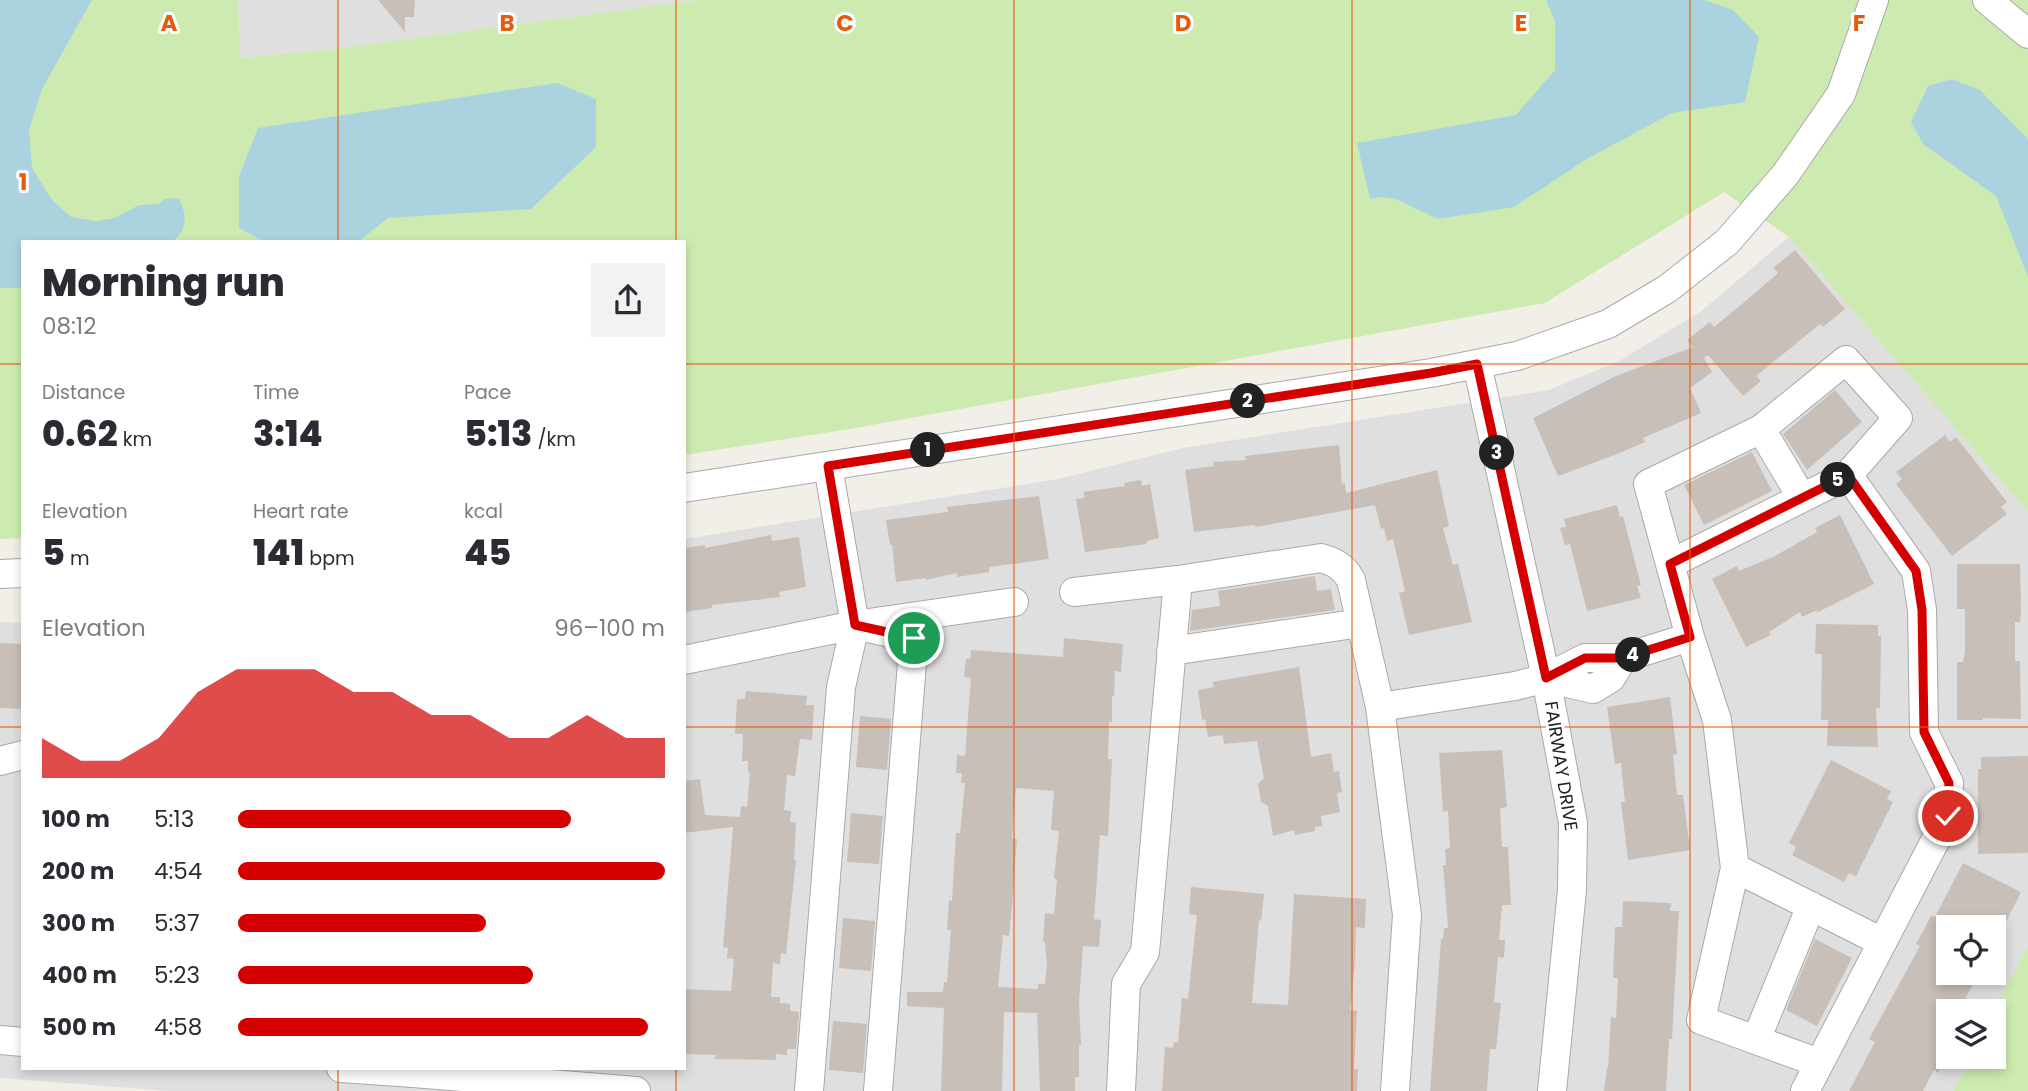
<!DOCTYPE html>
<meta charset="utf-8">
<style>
:root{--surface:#fff;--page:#f2f2f3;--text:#2b2b33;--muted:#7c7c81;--accent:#d40000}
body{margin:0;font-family:Poppins,sans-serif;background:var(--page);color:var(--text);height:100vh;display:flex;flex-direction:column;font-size:26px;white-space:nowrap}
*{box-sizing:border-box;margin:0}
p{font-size:23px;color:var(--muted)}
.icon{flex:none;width:38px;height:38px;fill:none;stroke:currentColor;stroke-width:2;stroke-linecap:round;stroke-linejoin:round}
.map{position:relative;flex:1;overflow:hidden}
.drawer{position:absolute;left:21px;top:240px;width:665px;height:830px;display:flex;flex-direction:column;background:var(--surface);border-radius:0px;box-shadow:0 4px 10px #0003}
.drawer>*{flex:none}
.controls{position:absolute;left:1936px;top:915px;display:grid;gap:14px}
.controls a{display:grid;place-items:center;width:70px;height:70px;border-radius:0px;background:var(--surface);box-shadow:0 4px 10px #0003;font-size:35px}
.pin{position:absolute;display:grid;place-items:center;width:60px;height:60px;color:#fff;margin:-30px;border:4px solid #fff;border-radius:50%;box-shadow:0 2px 7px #0007}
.km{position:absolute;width:35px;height:35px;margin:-18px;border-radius:50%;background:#222;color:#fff;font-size:19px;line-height:35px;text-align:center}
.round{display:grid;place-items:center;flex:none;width:74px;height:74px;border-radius:0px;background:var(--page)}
.head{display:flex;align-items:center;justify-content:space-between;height:119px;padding:0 21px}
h1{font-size:38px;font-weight:800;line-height:52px}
.figures{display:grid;grid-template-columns:repeat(3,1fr);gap:10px;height:119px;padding:7px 21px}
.figures div{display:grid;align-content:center}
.figures b{font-size:35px;font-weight:800}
.figures small{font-size:19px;font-weight:400}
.figures p{font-size:19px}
.chart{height:196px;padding:14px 21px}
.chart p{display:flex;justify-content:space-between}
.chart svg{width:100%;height:126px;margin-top:7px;fill:var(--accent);opacity:.7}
ul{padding:0 21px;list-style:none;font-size:23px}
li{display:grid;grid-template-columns:112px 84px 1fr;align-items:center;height:52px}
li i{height:18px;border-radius:9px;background:var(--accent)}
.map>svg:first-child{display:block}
.residential{fill:#e0dfdf;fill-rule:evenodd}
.grass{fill:#cdebb0}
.water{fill:#aad3df}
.building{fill:#c7bfb8;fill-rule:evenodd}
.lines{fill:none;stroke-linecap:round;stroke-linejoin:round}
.minor-casing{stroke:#a9a9a9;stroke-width:30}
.minor{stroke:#fff;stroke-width:28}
.route-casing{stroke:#fff;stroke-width:14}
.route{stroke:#d40000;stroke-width:9}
.grid{fill:none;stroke:#e8590c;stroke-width:2;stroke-opacity:0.55}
.labels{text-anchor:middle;stroke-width:6;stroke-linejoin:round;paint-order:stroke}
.street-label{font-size:18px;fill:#222;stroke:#fff}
.grid-label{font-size:23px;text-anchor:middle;font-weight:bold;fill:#e8590c;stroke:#fff;stroke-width:6;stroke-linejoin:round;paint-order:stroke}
</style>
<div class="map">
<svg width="2028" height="1091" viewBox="0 0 2028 1091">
<rect width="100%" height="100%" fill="#f2efe9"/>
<path class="residential" d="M238,0h459l-372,50 -86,8z
M1789,237l239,275v433l-35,68 -45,-1v45h23l-18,34h-1785l-168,-13v-456l23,1v445h661v-529l374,-60 125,-31 366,-58 70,-29 81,-49zM1948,928h45v45h-45z"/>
<path class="grass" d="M0,0h238l2,58 85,-8 372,-50h1331v512l-239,-275 -65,-45 -179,111 -695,126 -166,26v-213h-661v296l-23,1z
M2028,945v146h-75l18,-34h22v-44z"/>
<path class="water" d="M0,0h92l-50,89 -13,41 3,38 20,32 19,17 25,4 19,-3 24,-13 20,-1 6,-5 14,-1c8,17 9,31 -6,43l-150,1v46h-23z
M1546,0h158l29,10 26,27 -14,65 -73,11 -87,47 -71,47 -76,12 -42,-20 -14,-2 -12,2 -13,-56 159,-28 39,-45v-49z
M1952,79l28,11 48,49v138l-32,-81 -73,-52 -12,-22 17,-36z
M557,83l39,16v48l-65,62 -143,9 -29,23h-96l-24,-13v-52l19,-48z"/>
<path class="building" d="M378,0h37l-1,17h-9v15z
M1795,250l50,59 -22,18 -3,-3 -64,52 5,5 -18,15 -35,-41 -4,3 8,14 -22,16 11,25 -58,25 2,4 -28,12 -59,22 -25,-58 83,-42 77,-29 -6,-7 23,-18 4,5 28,-23 36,-31 -5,-5z
M1835,390l27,32 -55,48 -24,-36z
M1945,435l5,7 6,-5 51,65 -6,5 6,7 -55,42 -56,-72 6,-5 -6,-7z
M1339,445l3,39 3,-1 1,10 91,-23 12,56 -6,2 10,37 5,-1 14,58 -63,13 -10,-42 6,-2 -12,-52 -6,2 -3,-13 -3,1 -6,-24 -120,22v-2l-61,7 -9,-62 29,-4 -1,-4 33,-2 -1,-4z
M1752,452l20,39 -68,34 -20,-40z
M1141,480l1,6 8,-2 9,54 -12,3v3l-62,8 -9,-53 9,-1 -2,-6 42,-6 -1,-3z
M1039,496l10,63 -60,8v5l-32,5v-4l-31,7v-2l-30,4 -4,-37h-2l-4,-25 62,-8 -1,-5z
M1617,505l3,12 3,-1 18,69 -4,1 4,12 -54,13 -17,-67 -5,1 -5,-17 6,-1 -2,-8z
M1840,515l34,69 -58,29 1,-3 -15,7 -2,-5 -31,20 2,3 -25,12 -34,-68 25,-13 2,5 36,-15 42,-24 -2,-4z
M771,535l1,6 27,-4 7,50 -27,5 1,5 -68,8v3l-28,4v-64l21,-3v3z
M1957,564h63l1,45 -1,13h-5v39h5l1,58 -38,-1v2h-26v-58h6l2,-10v-43h-8z
M1315,576l2,15 14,-2 4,21 -145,21 2,-21 28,-4 -2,-15z
M1816,624l62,1v11h3l-1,72h-4l2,39 -51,-1 1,-26h-7l1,-66h-7z
M1064,638l59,6 -2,28 -6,-1 -1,25h-2v26h-3l-1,37h4l-4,77 -8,-1 -6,84 7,1 -2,27 -16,-1 -4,56 2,43h-2v32h-4v14h-35l-3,-78 -33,-1 -2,79h-61l3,-83 -37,-2v-14h36l1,-10h3l4,-52h-4l2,-30 3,1 4,-68h4l5,-50h-4l1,-10h-6l1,-18 8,1 6,-78 -7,-1 2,-18h4l1,-9 92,7zM1016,788l38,3 -3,39 8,1 -5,47 3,2 -3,34 -9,-1 -2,29h2l2,22 -2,20h-7v5l-40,-2 5,-52 6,1 3,-30 5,-67 -5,-1z
M0,643l23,1v65l-23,-1z
M1299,667l12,90 20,-4 3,19 5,-1 3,21 -5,1 3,19 -19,4 1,10 -7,1v4l-20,4 -1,-5 -21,6 -5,-30 -7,-4 -3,-18 6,-6 -7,-37 -33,3 -1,-9 -15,2 -3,-18 -3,1 -4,-30 16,-3 -2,-5z
M746,691l61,5 -1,9h8l-2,35 -12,-1 -5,37 -8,-1 -3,35 7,1 -1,11 6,1 -2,37h2l-10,94 -5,-1 -1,11 -7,-1 -2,34h9v6l10,1v7l9,1 -3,37h-9v6l-11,-1v6l-61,-1 1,-4 -32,-1v-65l47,2 3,-32 -7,-1 1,-10 -5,-1 10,-120 -49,6v-52l16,-2 5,36 35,2 1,-11 6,1 3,-34 -2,-1v-11h-6l1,-27h-8l2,-35h8z
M1670,697l7,57 -4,1 4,40h6l7,55 -62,10 -7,-58h4l-4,-39 -6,1 -8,-57z
M860,716l31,3 -4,51 -31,-3z
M1502,750l5,57 -7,1 2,39h6l3,58h-9l-3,35h6l-1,18 -6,-1 -4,45 7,1 -5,46h-6l-3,42h-57l11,-152h2l1,-11h4l-5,-63h3l-1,-16 5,-1 -2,-37 -5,1 -4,-59z
M2028,756v97l-50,1v-85h3v-12z
M1831,760l60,31 -4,8 6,3 -37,74 -7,-3 -5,9 -52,-27 4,-8 -7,-4z
M851,813l32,3 -4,48 -32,-2z
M1963,863l58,29 -18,36h-55v45h31l-21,39h-10v42l-10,19 -4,-3 -11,21h-74l26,-49 -6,-3 51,-93 -4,-2 15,-28 4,1z
M1191,887l73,7 -3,27 -2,-1 -7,83 36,2 6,-111 72,5 -1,29 -9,-1 -1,35 -5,48 7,1 -3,58h4l-1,22h-195l3,-44 8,1 1,-6h4l4,-44 6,1 9,-84 -8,-1z
M1623,901l48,2 -1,8h9l-7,128h-3l-3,52h-62l3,-23h1l3,-51 5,1 2,-40h-5l2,-51h7z
M843,918l32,3 -4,50 -32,-3z
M1815,939l37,19 -35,68 -31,-16z
M833,1021l34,3 -4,49 -34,-3z"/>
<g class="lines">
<defs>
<path id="minor" d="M1987,0l41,34
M1477,364l69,314 27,145 -1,67 -20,201
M1761,429l41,69
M684,488l747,-115 86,-17 91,-32 59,-35 60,-47 58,-67 56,-81 33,-94
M1670,564l178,-89
M0,574l23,-1
M1074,592l104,-12 143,-22c14,4 23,9 30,22l29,127 135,-21 31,-8 39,-20h38l67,-21
M855,625l59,13 -36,453
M1171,651l190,-28
M684,660l171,-35 159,-23
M1546,678l47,11 18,-11 12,-20
M1380,707l27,208 -12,176
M0,761l23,-6
M1735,868l-18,-148 -27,-83 -42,-153 113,-55 85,-69 52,58 -50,57 68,96 6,39 2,122 25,51 -1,33 -143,275
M0,1040l23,2
M1756,1040l55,-134
M1819,1063l-118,-43 34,-152 147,74
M341,1068l72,5v-5
M413,1073l75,6 1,-11
M488,1079l148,12
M809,1091l32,-404 14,-62 -27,-159
M1121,1091l5,-107 19,-32 33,-372"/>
</defs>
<use href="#minor" class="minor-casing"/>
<use href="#minor" class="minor"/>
</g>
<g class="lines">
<defs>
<path id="route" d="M914,638l-59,-13 -27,-159 603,-93 46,-9 69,314 39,-20h38l67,-21 -20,-73 178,-89 68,96 6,39 2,122 25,51 -1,33"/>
</defs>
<use href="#route" class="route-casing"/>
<use href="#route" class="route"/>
</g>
<path class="grid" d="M338,0v242M676,0v242M1014,0v1091M1352,0v1091M1690,0v1091M0,364h23M684,364h1344M0,727h23M684,727h1344M338,1068v23M676,1068v23"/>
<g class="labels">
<g class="street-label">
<text transform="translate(1561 766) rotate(81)" y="6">FAIRWAY DRIVE</text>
</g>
</g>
<g class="grid-label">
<text x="169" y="31">A</text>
<text x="507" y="31">B</text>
<text x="845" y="31">C</text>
<text x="1183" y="31">D</text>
<text x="1521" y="31">E</text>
<text x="1859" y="31">F</text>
<text x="23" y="190">1</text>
</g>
</svg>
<div class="controls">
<a><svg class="icon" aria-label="locate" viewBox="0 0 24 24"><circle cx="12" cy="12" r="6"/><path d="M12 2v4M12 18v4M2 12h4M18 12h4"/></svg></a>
<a><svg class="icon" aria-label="layers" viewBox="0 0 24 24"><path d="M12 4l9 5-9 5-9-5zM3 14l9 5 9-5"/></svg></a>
</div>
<div class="pin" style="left:914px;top:638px;background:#1e9e55"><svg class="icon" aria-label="arrive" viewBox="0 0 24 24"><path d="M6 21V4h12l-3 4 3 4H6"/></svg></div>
<div class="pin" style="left:1948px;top:816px;background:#d93025"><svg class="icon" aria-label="check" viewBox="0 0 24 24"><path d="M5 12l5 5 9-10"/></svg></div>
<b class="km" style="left:928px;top:450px">1</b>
<b class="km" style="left:1248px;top:401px">2</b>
<b class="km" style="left:1497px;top:453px">3</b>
<b class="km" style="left:1633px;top:655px">4</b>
<b class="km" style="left:1838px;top:480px">5</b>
<section class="drawer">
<div class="head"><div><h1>Morning run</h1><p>08:12</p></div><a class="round"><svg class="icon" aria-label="share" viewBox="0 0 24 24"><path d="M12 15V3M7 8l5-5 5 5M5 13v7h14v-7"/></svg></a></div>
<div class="figures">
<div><p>Distance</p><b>0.62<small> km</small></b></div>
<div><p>Time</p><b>3:14</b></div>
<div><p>Pace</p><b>5:13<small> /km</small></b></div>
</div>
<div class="figures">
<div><p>Elevation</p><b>5<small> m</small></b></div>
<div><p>Heart rate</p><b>141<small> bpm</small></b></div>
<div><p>kcal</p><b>45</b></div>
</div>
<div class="chart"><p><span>Elevation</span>96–100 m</p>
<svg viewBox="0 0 160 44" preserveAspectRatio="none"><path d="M0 44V30L10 38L20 38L30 30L40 14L50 6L60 6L70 6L80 14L90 14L100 22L110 22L120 30L130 30L140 22L150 30L160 30V44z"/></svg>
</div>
<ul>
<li><b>100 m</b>5:13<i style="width:78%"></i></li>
<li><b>200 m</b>4:54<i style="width:100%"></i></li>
<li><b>300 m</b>5:37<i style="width:58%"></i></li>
<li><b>400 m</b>5:23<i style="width:69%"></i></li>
<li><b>500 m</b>4:58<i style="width:96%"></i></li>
</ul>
</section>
</div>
